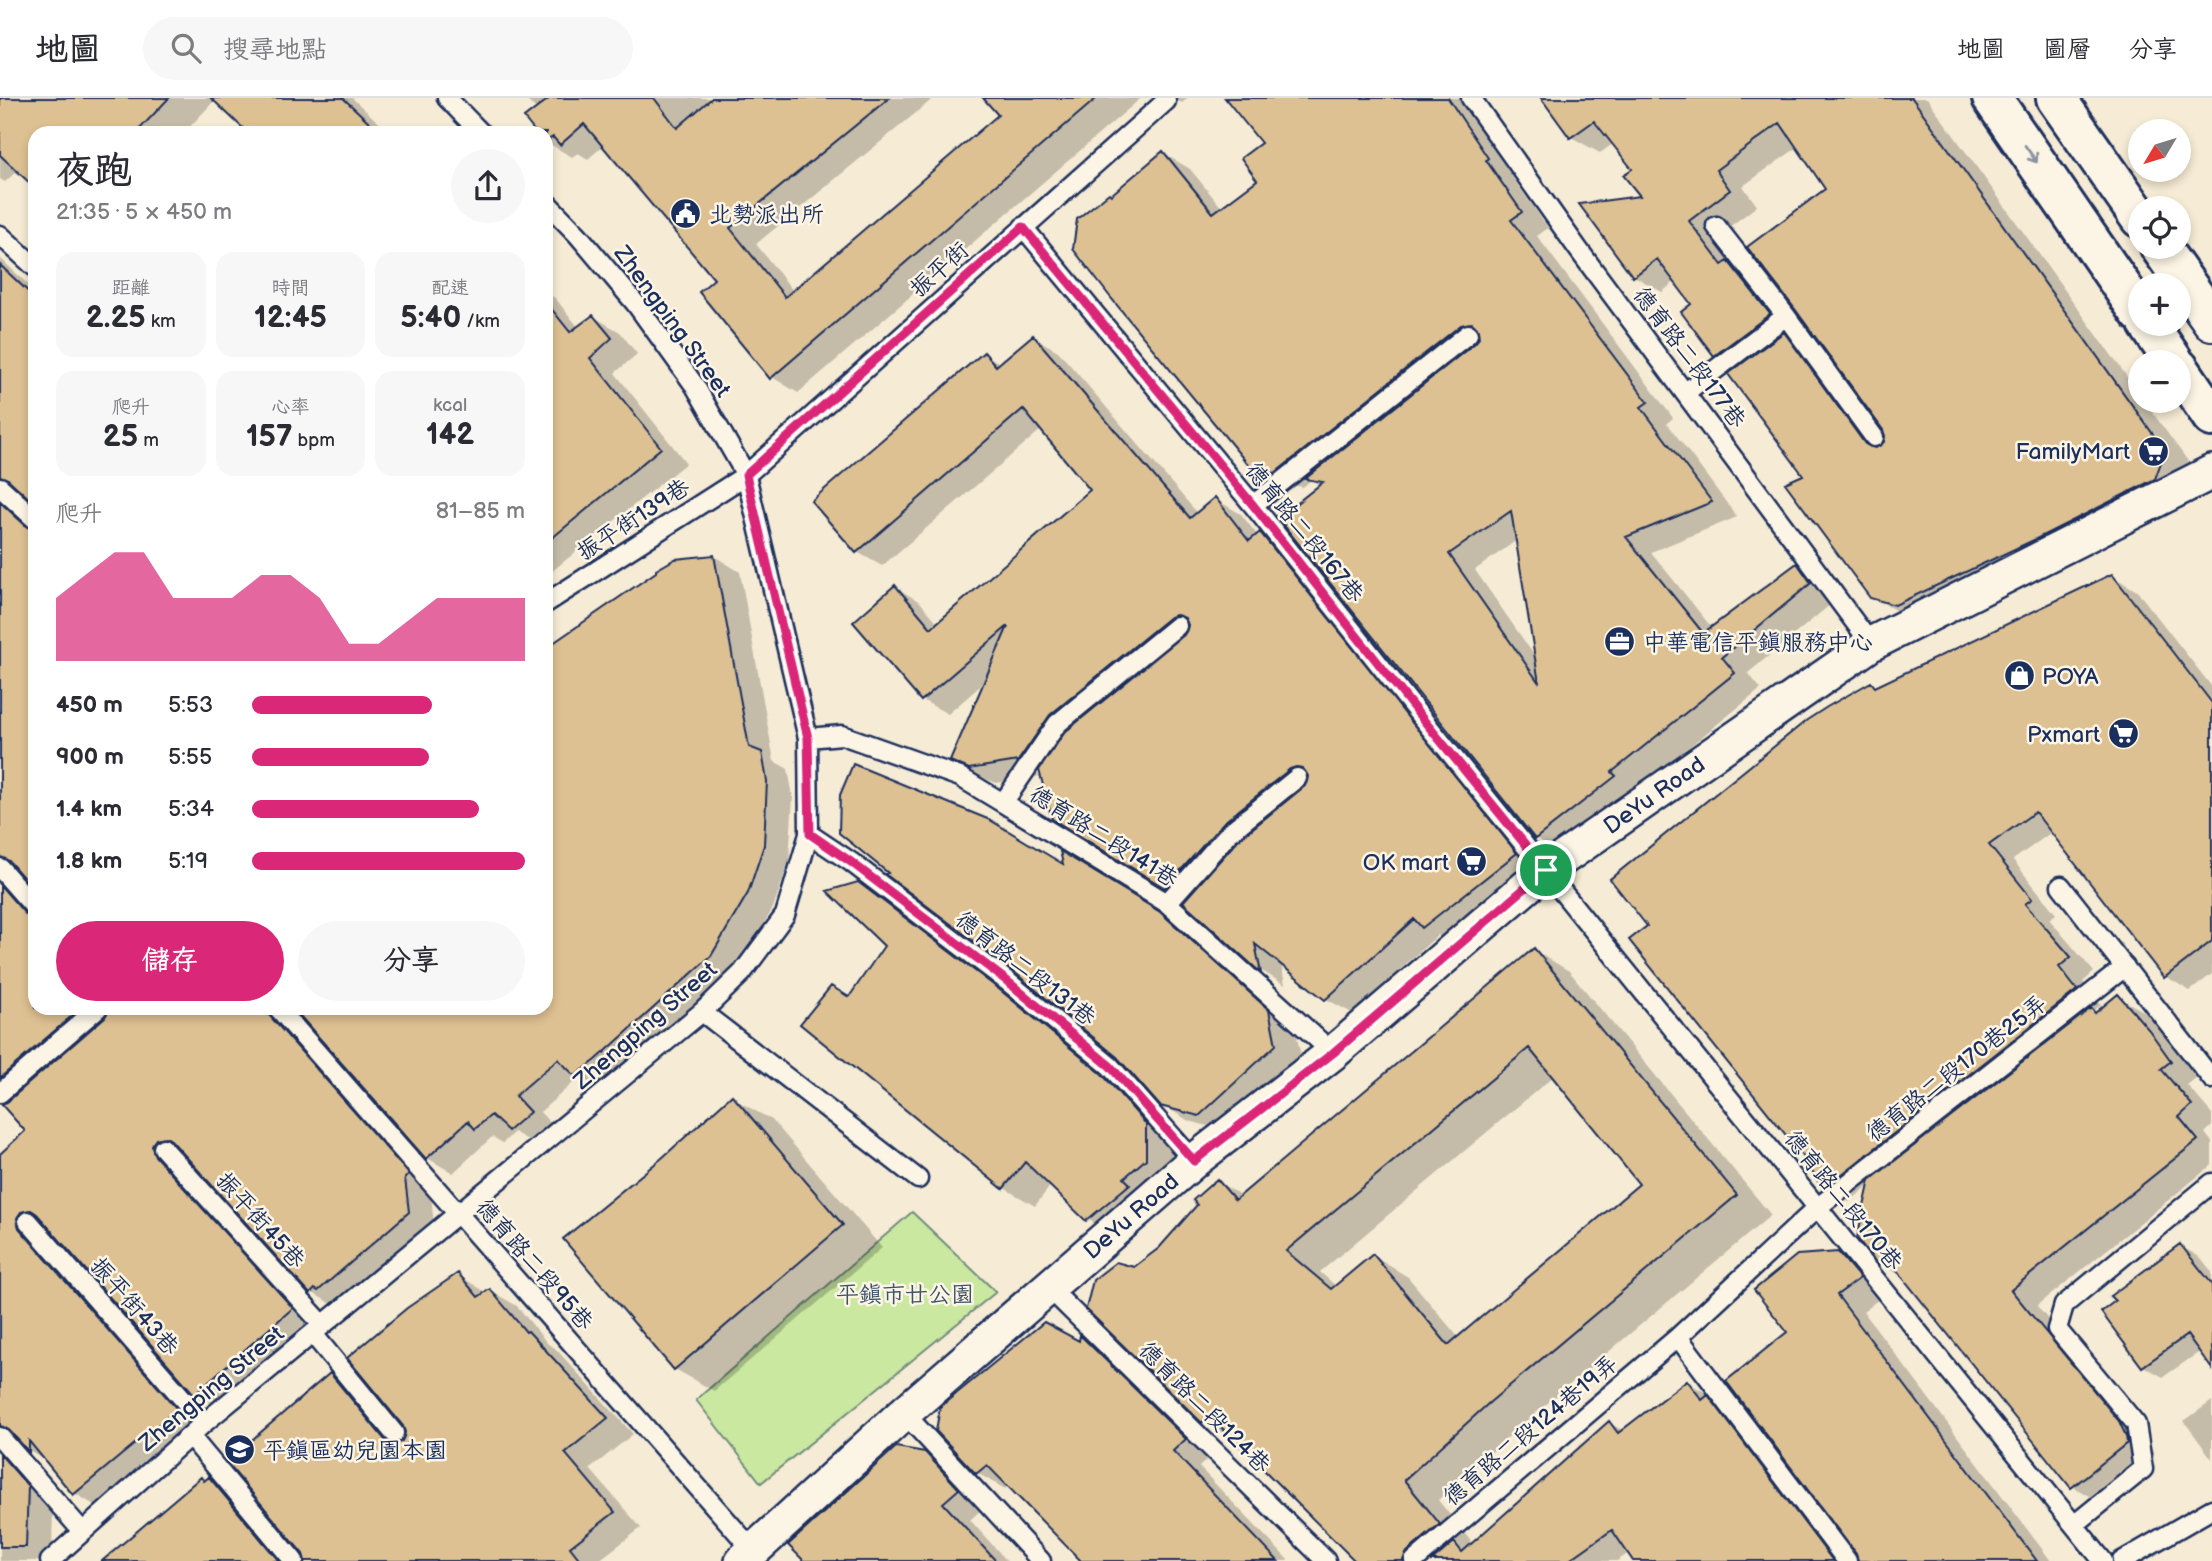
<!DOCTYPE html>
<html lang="zh-TW">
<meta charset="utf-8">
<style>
:root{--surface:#fff;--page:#f7f7f7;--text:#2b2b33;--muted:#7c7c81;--line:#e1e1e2;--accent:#db2777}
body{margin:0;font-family:"Balsamiq Sans","LXGW WenKai TC",sans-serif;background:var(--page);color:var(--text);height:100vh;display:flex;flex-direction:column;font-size:26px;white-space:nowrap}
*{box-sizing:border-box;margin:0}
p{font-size:23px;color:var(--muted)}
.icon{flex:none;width:38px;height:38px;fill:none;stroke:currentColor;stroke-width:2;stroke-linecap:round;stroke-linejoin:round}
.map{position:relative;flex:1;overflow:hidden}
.panel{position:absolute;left:28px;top:28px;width:525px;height:889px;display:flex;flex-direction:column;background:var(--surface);border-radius:21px;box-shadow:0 4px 10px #0003}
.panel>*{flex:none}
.needle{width:46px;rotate:232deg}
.tools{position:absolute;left:2128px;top:21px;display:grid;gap:14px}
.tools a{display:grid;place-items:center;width:63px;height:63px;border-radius:50%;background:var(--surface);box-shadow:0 4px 10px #0003;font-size:35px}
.pin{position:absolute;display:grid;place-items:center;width:60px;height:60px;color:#fff;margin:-30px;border:4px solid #fff;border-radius:50%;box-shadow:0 2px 7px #0007}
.round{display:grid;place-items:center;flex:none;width:74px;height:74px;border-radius:37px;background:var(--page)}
.headline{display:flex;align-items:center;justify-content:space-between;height:119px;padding:0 28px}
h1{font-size:38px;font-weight:800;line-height:52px}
.metrics{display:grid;grid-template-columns:repeat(3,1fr);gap:10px;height:119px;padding:7px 28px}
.metrics div{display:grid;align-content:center;border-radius:18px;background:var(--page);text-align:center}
.metrics b{font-size:30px;font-weight:800}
.metrics small{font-size:19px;font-weight:400}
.metrics p{font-size:19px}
.chart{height:196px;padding:14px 28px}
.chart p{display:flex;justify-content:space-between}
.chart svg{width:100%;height:126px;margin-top:7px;fill:var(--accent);opacity:.7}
.button{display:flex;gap:14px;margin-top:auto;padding:14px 28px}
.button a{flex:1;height:80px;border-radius:42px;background:var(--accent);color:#fff;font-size:28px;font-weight:800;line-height:80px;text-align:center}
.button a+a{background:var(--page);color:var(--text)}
ul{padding:0 28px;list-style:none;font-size:23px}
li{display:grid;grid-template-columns:112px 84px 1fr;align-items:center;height:52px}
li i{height:18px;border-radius:9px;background:var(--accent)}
header{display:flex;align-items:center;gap:42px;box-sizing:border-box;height:98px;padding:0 35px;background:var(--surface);border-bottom:2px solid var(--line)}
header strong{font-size:33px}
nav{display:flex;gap:38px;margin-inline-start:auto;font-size:24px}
.search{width:490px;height:63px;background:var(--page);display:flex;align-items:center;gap:18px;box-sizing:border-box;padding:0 24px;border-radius:38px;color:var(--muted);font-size:26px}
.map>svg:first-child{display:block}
.green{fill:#cae8a0;stroke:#728c7f;stroke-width:2}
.shadow{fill:#0003;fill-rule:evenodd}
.building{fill:#dec192;stroke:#1b2f5e;stroke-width:2;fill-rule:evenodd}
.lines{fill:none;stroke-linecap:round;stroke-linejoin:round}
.lane-casing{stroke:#1b2f5e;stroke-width:23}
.street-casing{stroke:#1b2f5e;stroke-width:38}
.secondary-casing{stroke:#1b2f5e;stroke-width:44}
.lane{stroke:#fcf5e5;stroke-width:18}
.street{stroke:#fcf5e5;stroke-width:33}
.secondary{stroke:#fcf5e5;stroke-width:38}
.oneway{stroke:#8c92a2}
.route-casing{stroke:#fff;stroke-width:14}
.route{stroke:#db2777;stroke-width:9}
.labels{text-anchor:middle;stroke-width:5;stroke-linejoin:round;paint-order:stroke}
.poi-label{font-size:23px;fill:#1b2f5e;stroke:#fcf5e5;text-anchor:start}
.street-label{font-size:23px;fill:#1b2f5e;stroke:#fcf5e5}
.park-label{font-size:23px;fill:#3e546b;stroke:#fcf5e5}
</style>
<header>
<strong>地圖</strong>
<div class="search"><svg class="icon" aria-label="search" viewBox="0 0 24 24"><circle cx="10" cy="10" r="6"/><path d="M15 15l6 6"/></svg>搜尋地點</div>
<nav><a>地圖</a><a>圖層</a><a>分享</a></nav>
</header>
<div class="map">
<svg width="2212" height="1463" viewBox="0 0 2212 1463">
<rect width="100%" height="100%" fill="#f6ebd4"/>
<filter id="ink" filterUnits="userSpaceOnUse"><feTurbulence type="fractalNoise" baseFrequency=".0143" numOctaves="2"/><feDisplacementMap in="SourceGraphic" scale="14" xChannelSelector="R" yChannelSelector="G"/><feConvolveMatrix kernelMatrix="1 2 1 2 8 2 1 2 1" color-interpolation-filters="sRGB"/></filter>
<g filter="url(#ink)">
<path class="green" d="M912,1114l84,80 -235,191 -65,-83z"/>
<path class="shadow" d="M0,0h352l38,35h-139l-36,-33 -31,33h-149v53l-17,-16 -13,12 -5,-3z
M523,0h411l-178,146 38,48 206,-176 -15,-18h156l-343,295 -26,-16 -55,-98 -113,-134 -16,14 -10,-6 -6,4 -26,-15v-9h-8v-23z
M1173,0h15l-6,5z
M1227,0h236l51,76 -3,1 37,53 -11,8 136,182 -6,5 70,94 -86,35 61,76 85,-63 27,15 13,19 -89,74 13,16 -123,99 -75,66 -27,-16 -215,-352 -10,-6 -8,7 -23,-4 -28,-16 -140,-271 51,-43 27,16 32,39 38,-28 4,-36zM1517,442l19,118 -61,-88z
M1543,0h384l213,297v6h4l49,67 -293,145 -29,-17 -66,-120 -66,-108 -24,-13 -22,-51 -17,-23 -14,11 -28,-16 9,-79 -9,-28 -20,-26 -14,10 -29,-16zM1798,49l29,43 58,239 1,14 -5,3 -69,-96 -23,-13 8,-6 -81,-94 41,-31 -14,-20z
M0,160l35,33v210l-11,-10 -6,2 17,34v361l-13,-15 -7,8 20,31v96h511v-358l168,-94 26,16 34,189 14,8 5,28 -4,64 -16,47 -36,63 -135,119 -22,-13 -40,35 15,16 -19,17 -22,-13 -11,11 -11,-6 -39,36 -26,-15 -127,-145 -4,2 -4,11 139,167 3,34 -97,80 -26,-15 -126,-139 -3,1 -4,7 140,163 -97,84 -26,-15 -145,-167 -4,2 -4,10 160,187 -101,84 -27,-16 -26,-31 -18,-11 -9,-9 -2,1 -4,7 38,52 -1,56 -4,3h-48v-405l27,-25 -16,-29 -7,-5 -4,4z
M546,195l9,5 24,30 15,-11 26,15 17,22 -22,19 71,90 -140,113z
M1033,239l25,14 140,163 17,-15 26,15 17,22 2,-2 26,15 255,320 -93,72 -10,-6 -86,78 -26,-14 -45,-37 4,23 -23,-14 -77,-69 3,-2 -22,-13 -124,-114 -31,-18 -2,3 31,18 -44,7 -19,-8 -25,-15 34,-79 -38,33 -26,-14 -27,-113 25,15 19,22 153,-134 -50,-61 -160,137 -25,-14 127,-198 17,10z
M2112,478l25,15 75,96v287l-22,17 -25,-15 -112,-145 -40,29 43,54 -7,5 45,53 -11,10 18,23 -8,6 4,2 21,-16 27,15 31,35 21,30 -10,8 25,29v12l-7,7 7,9v23l-175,141 108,132 8,14 1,6 -55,44 -27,-16 -167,-208 -26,-15 -8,-79 -22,18 -25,-15 -175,-261 222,-242 7,4z
M1066,769l21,2 100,61 108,97 7,34 -75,70 -38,-10 -28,-17z
M858,786l31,18 142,108 102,84 43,49v34l-58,60 -31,-18 -36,-34 -16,21 -31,-18 -202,-164 48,-25 36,-53z
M1534,852l35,21 202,244 -247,208 -86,77 35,44 136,-121 15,8 63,-49 28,16 132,163h-212l-6,-8 -12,8h-259l-119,-119 -36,-21 -69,-152 26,-20 58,-67 24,14zM1554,978l88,108 -183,154 -51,-61 -35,-21 -36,31 -17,-15z
M732,1000l40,22 110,128 -168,143 -39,-22 -12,-210z
M2181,1148l20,12 11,14v94l-11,-15 -38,26 -20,-11z
M1838,1155l28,17 20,24 -23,17 188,250h-192l-69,-229z
M458,1177l29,18 4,-2 26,15 31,38 7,4 78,86 -43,35 51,59 -43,33h-292l24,-186 27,15 44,54z
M1082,1240l26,15 104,102 -13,12 90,94h-205l-75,-76 -4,4 -28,-16 -39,-43 142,-86z
M2212,1303v58l-28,-38z
M924,1356l29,16 32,36 -15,14 37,41h-201z
M209,1381l27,15 55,67h-190l16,-13 2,1 83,-69 4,2z"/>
<path class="building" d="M0,0h169l-33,35h-101v55l-35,-33z
M211,0h132l38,35h-133z
M550,0h104l23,30 35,-30h177l-159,130 55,69 213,-182 -15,-17h114l-327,281 -71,-87 15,-13 -130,-155 -24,21 -7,-8 -7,4v-8h-10l-12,-15z
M1225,0h223l40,60 -2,2 36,52 -11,8 137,182 -7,5 71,95 -86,35 77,96 94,-70 14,20 -89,74 13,16 -123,99 4,4 -81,63 -257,-321 45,-36 -18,-3 170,-136 4,-5 -2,-10 -5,-5 -11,2 -186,148 -24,-5 -140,-170 -38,-49 4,-30 32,-26 2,2 52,-44 50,62 44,-33 -16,-22 20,-15zM1511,413l28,172 -90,-129z
M1541,0h371l253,353 -10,28 -119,60 -141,66 -25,-7 -85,-115 18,-8 -75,-101 56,-42 81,112 10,4 9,-6 1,-6 -2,-6 -88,-121 -48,-62 78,-58 -45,-66 -64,47 14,20 -41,31 33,44 6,-4 42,53 -56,42 -33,-44 10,-8 -34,-45 -24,18 -54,-73 61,-8 -17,-21 9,-6 -38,-48 -24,17z
M0,167l35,33v206l-27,-25 -8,-3z
M546,204l24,30 23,-17 19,23 -22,20 71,90 -115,95z
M1033,237l157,183 25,-21 34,44 11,-9 257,321 -95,75 -8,-9 -89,81 -70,-56 6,29 -78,-71 55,-62 67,-54 3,-10 -6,-8 -6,-1 -6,2 -67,54 -58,65 -113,-69 -13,-49 26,-38 119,-97 4,-10 -3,-7 -9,-3 -6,2 -120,98 -32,46 -49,8 -19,-8 58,-135 -87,75 -68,-79 42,-37 36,43 159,-138 -67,-81 -167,144 -45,-52 173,-149 12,14z
M0,404l27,25 8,3v361l-26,-30 -9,-4z
M714,457l35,192 13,5 5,29 -3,64 -16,48 -37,63 -115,104 -21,16 -17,-17 -43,37 15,16 -22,19 -17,-16 -16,14 -7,-8 -42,38 -133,-151h253v-360l110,-76v-2l19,-11z
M2112,476l100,129v238l-48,37 -129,-166 -46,33 43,54 -7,5 46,53 -12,10 18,23 -254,199 -21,-34 -173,-215 18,-14 -37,-47 197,-159 20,-13 44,-25 4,5z
M853,666l137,56 73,44 -3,-13 100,61 109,98 7,35 -77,71 -39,-10 -43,-49 -103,-85 -129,-98 3,-1 -49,-40 1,-38z
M858,784l142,108 102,84 44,50v35l-22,19 6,6 -44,37 -61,-59 -22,27 -203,-165 31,-38 18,11 35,-51 -57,-55z
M0,787l26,30 9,4v89h46l-81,70z
M1534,850l203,247 -248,208 -85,77 36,44 -33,28 -4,9h-48l-146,-146 -7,8 -116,-114 7,-29 23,-18 18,5 25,-19 38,-43 -4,-5 24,-21 18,21zM1529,950l110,136 -191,161 -75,-91 -42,35 -45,-38z
M2118,896l31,36 22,31 -10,8 31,36 -13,12 19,23 -187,150 108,131 7,15 1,7 -56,45 -184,-230 -9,7 -21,-27 13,-58 221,-172 4,5z
M109,910h158l2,7 140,159 -4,4 4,34 -91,79 -3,-2 -5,5 -139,-154 -5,-3 -10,2 -4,6 3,11 138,152 -99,86 -157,-180 -6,-4 -10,2 -4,6 2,10 158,181 -104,86 -44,-54v11l-20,-22 -9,-4v-272l25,-23 -24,-27 6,-2 98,-85z
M732,997l111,130 -169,145 -111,-131 99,-81z
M2180,1146l32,40v85l-25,-34 -45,32 -41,-55 14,-11 -5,-5z
M1838,1154l22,26 -23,17 200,266h-179l-2,-7 -130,-173 61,-49 -33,-42 43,-35z
M458,1175l20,24 12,-8 36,43 2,-1 80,87 -43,35 50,59 -45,35 11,14h-276l-2,-7 -77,-92 104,-89 55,67 10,4 7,-3 3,-9 -2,-6 -56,-68 60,-50z
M1044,1224l35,19 1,-6 106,104 -13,12 105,110h-197l-94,-96 -11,9 -40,-43 4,-24z
M1687,1282l15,20 6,-5 125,166h-200l-21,-31 -44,31h-136l22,-19 8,10 147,-131 9,12z
M896,1349l29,5 34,37 -16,14 53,58h-192l-16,-16z
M0,1356l28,32 -2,61h-26z
M201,1379l3,4 5,-4 70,84h-177z"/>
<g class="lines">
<defs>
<path id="lane" d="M447,0l34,35
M1471,0l107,151 293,395
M1716,128l70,90 88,121
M1023,129l230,278 164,207 686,849
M0,137l35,32
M1686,294l100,-76
M0,389l35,32
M1253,407l215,-171
M546,505l200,-128 420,-374
M808,640l34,-3 118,42 43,26 164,100 166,150
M1003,705l54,-79 120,-98
M809,736l42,28 156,119 103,85 84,95
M0,770l35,40
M2061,788l151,193
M1167,805l63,-71 67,-54
M278,910l480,548
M702,914l216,167
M0,995l98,-85
M163,1050l160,177
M28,1123l176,202
M1049,1190l277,273
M313,1236l81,99
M1678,1239l169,224
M904,1315l137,148
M190,1338l104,125
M0,1339l82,94
M2074,1427l69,-56 -7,-45 -79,-95 7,-24 148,-122
M50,1463l154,-138 498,-411 40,-39 43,-58 24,-81 -1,-96 -62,-263 -51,-89 -59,-82 -58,-69 -32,-33
M1414,1463l264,-224 140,-130 307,-240
M2122,1463l90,-52"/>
<g id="street">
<path id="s1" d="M742,1463l162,-148 290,-252 139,-108 213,-183 325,-226 341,-172"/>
</g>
<path id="secondary" d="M1992,0l148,215
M2056,0l84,120
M2160,149l52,74
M2148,226l26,38
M2179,270l33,49"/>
</defs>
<use href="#lane" class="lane-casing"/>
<use href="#street" class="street-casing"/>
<use href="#secondary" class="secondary-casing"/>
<use href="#lane" class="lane"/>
<use href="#street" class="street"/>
<use href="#secondary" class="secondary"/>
</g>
<defs><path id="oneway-shaft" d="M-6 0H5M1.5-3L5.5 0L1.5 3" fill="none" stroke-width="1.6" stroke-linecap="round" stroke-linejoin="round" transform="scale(1.75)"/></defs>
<use class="oneway" href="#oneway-shaft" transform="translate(2031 56) rotate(55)"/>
</g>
<g class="lines" filter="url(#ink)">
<defs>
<path id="route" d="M1023,129l230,278 164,207 129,158 -213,183 -139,108 -84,-95 -103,-85 -156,-119 -41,-28 -2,-96 -62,-263z"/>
</defs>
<use href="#route" class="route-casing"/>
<use href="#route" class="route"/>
</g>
<defs>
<symbol id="civic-disc" viewBox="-11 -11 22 22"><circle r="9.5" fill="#1b2f5e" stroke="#fcf5e5"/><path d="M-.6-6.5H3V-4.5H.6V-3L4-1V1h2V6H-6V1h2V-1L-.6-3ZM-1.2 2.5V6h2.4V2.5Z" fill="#fff"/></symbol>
<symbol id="supermarket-disc" viewBox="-11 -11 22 22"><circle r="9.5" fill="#1b2f5e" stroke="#fcf5e5"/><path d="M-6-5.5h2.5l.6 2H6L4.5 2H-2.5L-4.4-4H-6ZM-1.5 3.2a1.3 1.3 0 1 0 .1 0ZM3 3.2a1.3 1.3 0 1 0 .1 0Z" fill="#fff"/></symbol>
<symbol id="office-disc" viewBox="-11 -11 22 22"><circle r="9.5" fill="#1b2f5e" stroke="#fcf5e5"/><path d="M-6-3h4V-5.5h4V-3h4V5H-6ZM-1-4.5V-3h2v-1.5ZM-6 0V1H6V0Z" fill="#fff"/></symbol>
<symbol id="shop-disc" viewBox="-11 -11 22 22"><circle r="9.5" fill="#1b2f5e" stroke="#fcf5e5"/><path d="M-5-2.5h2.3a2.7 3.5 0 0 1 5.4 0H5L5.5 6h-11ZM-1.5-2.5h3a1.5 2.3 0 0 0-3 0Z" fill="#fff"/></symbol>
<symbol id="school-disc" viewBox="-11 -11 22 22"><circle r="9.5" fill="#1b2f5e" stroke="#fcf5e5"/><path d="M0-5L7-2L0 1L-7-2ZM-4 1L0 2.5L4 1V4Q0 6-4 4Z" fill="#fff"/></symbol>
</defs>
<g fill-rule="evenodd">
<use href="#civic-disc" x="668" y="98" width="35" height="35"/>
<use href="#supermarket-disc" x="2136" y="336" width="35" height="35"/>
<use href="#office-disc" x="1602" y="526" width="35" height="35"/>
<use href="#shop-disc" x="2002" y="560" width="35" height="35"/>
<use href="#supermarket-disc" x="2106" y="618" width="35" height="35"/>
<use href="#supermarket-disc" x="1454" y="746" width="35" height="35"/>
<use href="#school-disc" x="222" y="1334" width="35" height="35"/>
</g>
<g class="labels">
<g class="poi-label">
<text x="709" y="124">北勢派出所</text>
<text x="2130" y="361" text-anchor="end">FamilyMart</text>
<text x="1643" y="552">中華電信平鎮服務中心</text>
<text x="2042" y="586">POYA</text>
<text x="2100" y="644" text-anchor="end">Pxmart</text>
<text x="1449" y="772" text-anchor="end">OK mart</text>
<text x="263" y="1360">平鎮區幼兒園本園</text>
</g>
<g class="street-label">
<text transform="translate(939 171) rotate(-42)" y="8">振平街</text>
<text transform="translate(673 223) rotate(54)" y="8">Zhengping Street</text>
<text transform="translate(1690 259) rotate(53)" y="8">德育路二段177巷</text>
<text transform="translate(633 421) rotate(-33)" y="8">振平街139巷</text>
<text transform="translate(1305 434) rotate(51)" y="8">德育路二段167巷</text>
<text dy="8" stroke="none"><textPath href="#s1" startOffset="1192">DeYu Road</textPath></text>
<text transform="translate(1104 738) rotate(32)" y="8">德育路二段141巷</text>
<text transform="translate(1026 870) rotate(38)" y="8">德育路二段131巷</text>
<text transform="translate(645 927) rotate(-41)" y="8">Zhengping Street</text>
<text transform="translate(1956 970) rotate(-38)" y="8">德育路二段170巷25弄</text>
<text transform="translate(1844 1102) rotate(51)" y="8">德育路二段170巷</text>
<text dy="8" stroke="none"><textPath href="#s1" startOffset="520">DeYu Road</textPath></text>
<text transform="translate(261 1122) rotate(48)" y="8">振平街45巷</text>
<text transform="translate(535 1166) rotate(49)" y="8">德育路二段95巷</text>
<text transform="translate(135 1208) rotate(49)" y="8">振平街43巷</text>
<text transform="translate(211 1290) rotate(-40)" y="8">Zhengping Street</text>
<text transform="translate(1205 1309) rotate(45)" y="8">德育路二段124巷</text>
<text transform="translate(1530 1332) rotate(-40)" y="8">德育路二段124巷19弄</text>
</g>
<g class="park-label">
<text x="905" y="1204">平鎮市廿公園</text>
</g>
</g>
</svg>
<div class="tools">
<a><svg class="needle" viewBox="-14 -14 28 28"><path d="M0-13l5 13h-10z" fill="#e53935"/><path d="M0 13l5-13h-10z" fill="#7c7c81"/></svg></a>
<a><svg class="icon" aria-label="locate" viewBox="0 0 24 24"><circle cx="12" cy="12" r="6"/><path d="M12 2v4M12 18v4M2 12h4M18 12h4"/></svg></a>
<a>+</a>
<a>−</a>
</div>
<div class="pin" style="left:1546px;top:772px;background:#1e9e55"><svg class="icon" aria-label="arrive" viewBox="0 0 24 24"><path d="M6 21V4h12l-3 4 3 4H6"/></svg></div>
<section class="panel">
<div class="headline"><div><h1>夜跑</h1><p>21:35 · 5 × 450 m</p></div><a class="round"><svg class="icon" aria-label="share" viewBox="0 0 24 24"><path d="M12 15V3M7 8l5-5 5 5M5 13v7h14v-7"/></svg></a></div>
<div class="metrics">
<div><p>距離</p><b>2.25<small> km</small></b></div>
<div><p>時間</p><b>12:45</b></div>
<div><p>配速</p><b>5:40<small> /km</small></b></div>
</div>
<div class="metrics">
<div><p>爬升</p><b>25<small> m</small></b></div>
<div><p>心率</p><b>157<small> bpm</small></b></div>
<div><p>kcal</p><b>142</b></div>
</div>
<div class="chart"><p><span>爬升</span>81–85 m</p>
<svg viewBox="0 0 160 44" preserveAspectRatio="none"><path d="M0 44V22L10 14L20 6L30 6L40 22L50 22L60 22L70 14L80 14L90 22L100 38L110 38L120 30L130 22L140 22L150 22L160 22V44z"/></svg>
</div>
<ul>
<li><b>450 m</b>5:53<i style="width:66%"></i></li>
<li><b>900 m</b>5:55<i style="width:65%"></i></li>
<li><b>1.4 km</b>5:34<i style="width:83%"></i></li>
<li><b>1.8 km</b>5:19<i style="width:100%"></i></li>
</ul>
<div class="button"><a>儲存</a><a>分享</a></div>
</section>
</div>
